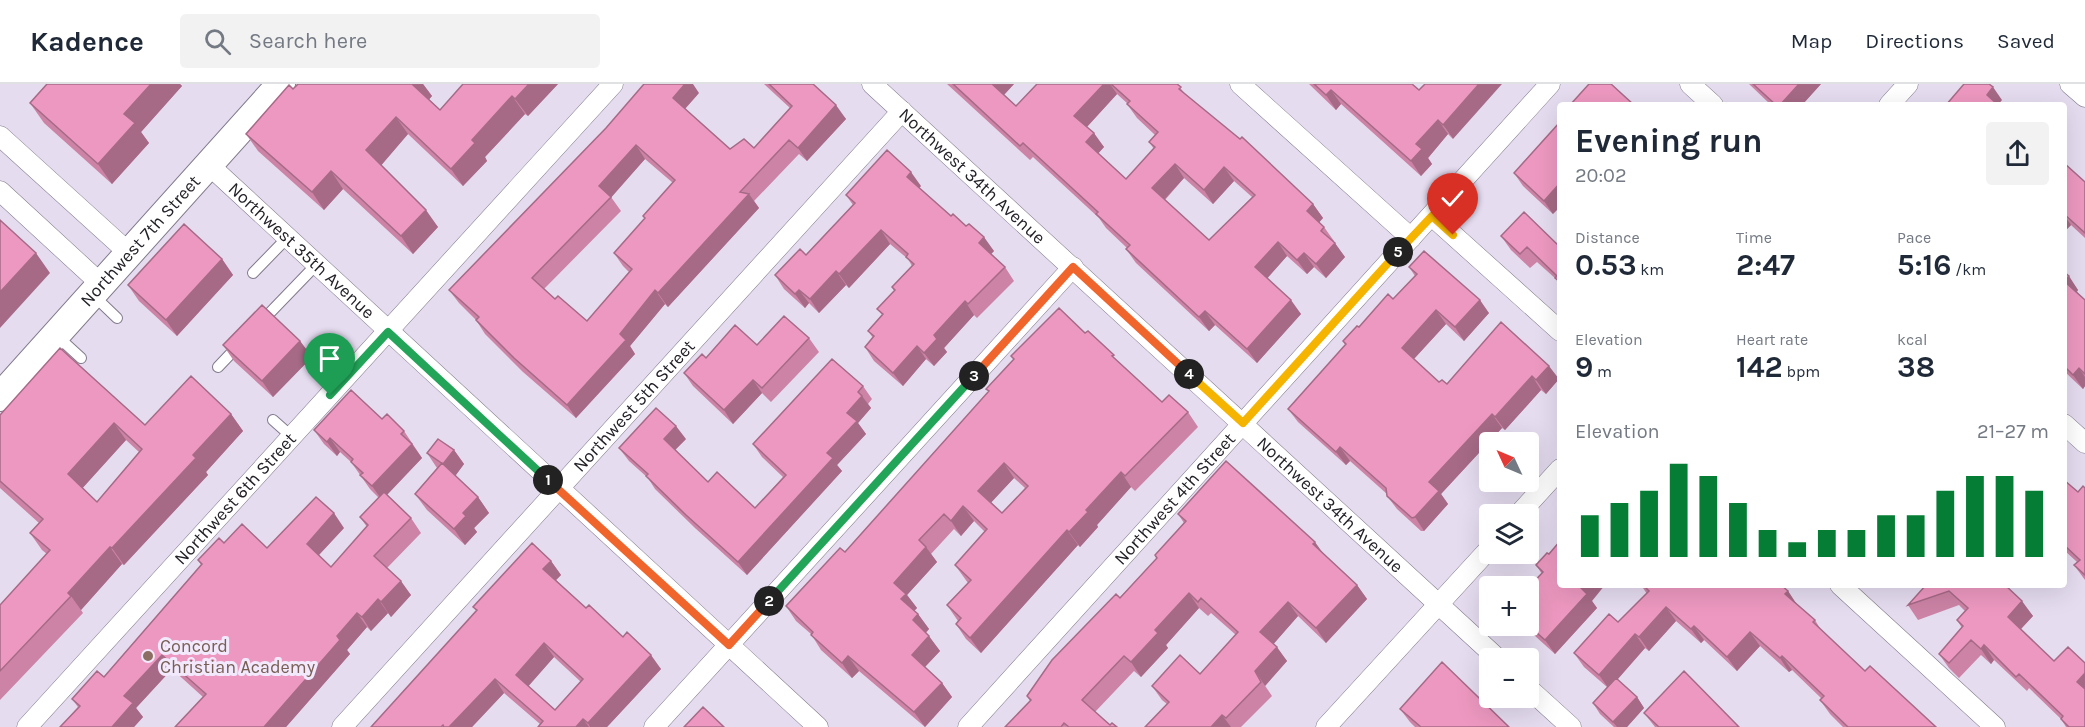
<!DOCTYPE html>
<meta charset="utf-8">
<style>
:root{--surface:#fff;--page:#f2f2f3;--text:#1f2937;--muted:#747a83;--line:#e0e1e3;--accent:#057d35}
body{margin:0;font-family:Karla,sans-serif;background:var(--page);color:var(--text);height:100vh;display:flex;flex-direction:column;font-size:22px;white-space:nowrap}
*{box-sizing:border-box;margin:0}
p{font-size:20px;color:var(--muted)}
.icon{flex:none;width:33px;height:33px;fill:none;stroke:currentColor;stroke-width:2;stroke-linecap:round;stroke-linejoin:round}
.map{position:relative;flex:1;overflow:hidden}
.side{position:absolute;left:1557px;top:18px;width:510px;height:486px;display:flex;flex-direction:column;background:var(--surface);border-radius:6px;box-shadow:0 6px 24px #0002}
.side>*{flex:none}
.needle{width:39px;rotate:314deg}
.tools{position:absolute;left:1479px;top:348px;display:grid;gap:12px}
.tools a{display:grid;place-items:center;width:60px;height:60px;border-radius:6px;background:var(--surface);box-shadow:0 6px 24px #0002;font-size:30px}
.pin{position:absolute;display:grid;place-items:center;width:51px;height:51px;color:#fff;margin:-62px -26px;border-radius:50% 50% 50% 0;rotate:-45deg;box-shadow:0 0 6px #0007}
.pin .icon{rotate:45deg}
.km{position:absolute;width:30px;height:30px;margin:-15px;border-radius:50%;background:#222;color:#fff;font-size:16px;line-height:30px;text-align:center}
.round{display:grid;place-items:center;flex:none;width:63px;height:63px;border-radius:6px;background:var(--page)}
.overview{display:flex;align-items:center;justify-content:space-between;height:102px;padding:0 18px}
h1{font-size:33px;font-weight:700;line-height:45px}
.stats{display:grid;grid-template-columns:repeat(3,1fr);gap:9px;height:102px;padding:6px 18px}
.stats div{display:grid;align-content:center}
.stats b{font-size:30px;font-weight:700}
.stats small{font-size:16px;font-weight:400}
.stats p{font-size:16px}
.chart{height:168px;padding:12px 18px}
.chart p{display:flex;justify-content:space-between}
.chart svg{width:100%;height:108px;margin-top:6px;stroke:var(--accent);stroke-width:6}
header{display:flex;align-items:center;gap:36px;box-sizing:border-box;height:84px;padding:0 30px;background:var(--surface);border-bottom:2px solid var(--line)}
header strong{font-size:28px}
nav{display:flex;gap:33px;margin-inline-start:auto;font-size:21px}
.search{width:420px;height:54px;background:var(--page);display:flex;align-items:center;gap:15px;box-sizing:border-box;padding:0 21px;border-radius:6px;color:var(--muted);font-size:22px}
.map>svg:first-child{display:block}
.lines{fill:none;stroke-linecap:round;stroke-linejoin:round}
.service-casing{stroke:#827a8c;stroke-width:12}
.minor-casing{stroke:#827a8c;stroke-width:21}
.secondary-casing{stroke:#827a8c;stroke-width:30}
.service{stroke:#fff;stroke-width:10}
.minor{stroke:#fff;stroke-width:20}
.secondary{stroke:#fff;stroke-width:28}
.wall{fill:#cc83a5;fill-rule:evenodd}
.shaded-wall{fill:#a66a86}
.building{fill:#ed98c0;stroke:#a66a86;stroke-width:1.5;fill-rule:evenodd}
.split-1-casing{stroke:#fff;stroke-width:12}
.split-2-casing{stroke:#fff;stroke-width:12}
.split-3-casing{stroke:#fff;stroke-width:12}
.split-4-casing{stroke:#fff;stroke-width:12}
.split-5-casing{stroke:#fff;stroke-width:12}
.split-6-casing{stroke:#fff;stroke-width:12}
.split-1{stroke:#22a559;stroke-width:8}
.split-2{stroke:#f0652b;stroke-width:8}
.split-3{stroke:#22a559;stroke-width:8}
.split-4{stroke:#f0652b;stroke-width:8}
.split-5{stroke:#f5b400;stroke-width:8}
.split-6{stroke:#f5b400;stroke-width:8}
.education-dot{fill:#8d6e63;stroke:#f2e9fd;stroke-width:2}
.labels{text-anchor:middle;stroke-width:6;stroke-linejoin:round;paint-order:stroke}
.street-label{font-size:18px;fill:#242128;stroke:#f2e9fd}
.education-label{font-size:18px;fill:#785e54;stroke:#f2e9fd;text-anchor:start}
</style>
<header>
<strong>Kadence</strong>
<div class="search"><svg class="icon" aria-label="search" viewBox="0 0 24 24"><circle cx="10" cy="10" r="6"/><path d="M15 15l6 6"/></svg>Search here</div>
<nav><a>Map</a><a>Directions</a><a>Saved</a></nav>
</header>
<div class="map">
<svg width="2085" height="643" viewBox="0 0 2085 643">
<rect width="100%" height="100%" fill="#e5dcf0"/>
<g class="lines">
<defs>
<path id="service" d="M253,189l34,-35
M92,210l25,24
M262,237l54,-56
M57,252l24,22
M218,283l20,-21
M273,336l18,16"/>
<g id="minor">
<path id="s1" d="M872,0l625,574"/>
<path d="M1240,0l171,154"/>
<path d="M1690,0l23,21"/>
<path d="M2070,0l15,13"/>
<path d="M1889,21l19,-21"/>
<path d="M0,52l129,117"/>
<path id="s2" d="M209,81l609,562"/>
<path d="M0,107l101,93"/>
<path d="M1432,132l128,115"/>
<path d="M2064,340l21,19"/>
<path d="M1519,430l41,-45"/>
<path d="M1840,501l155,142"/>
<path d="M1528,604l43,39"/>
<path id="s3" d="M27,643l586,-643"/>
<path id="s4" d="M342,643l560,-616"/>
<path d="M654,643l419,-460"/>
<path id="s5" d="M968,643l582,-643"/>
<path d="M1326,643l164,-179"/>
</g>
<g id="secondary">
<path id="s6" d="M0,313l281,-313"/>
</g>
</defs>
<use href="#service" class="service-casing"/>
<use href="#minor" class="minor-casing"/>
<use href="#secondary" class="secondary-casing"/>
<use href="#service" class="service"/>
<use href="#minor" class="minor"/>
<use href="#secondary" class="secondary"/>
</g>
<path class="wall" d="M47,0h133l2,2 -41,46 8,11 -37,41 -68,-61 -14,-20z
M298,0h125l9,12 -3,3 11,11 118,-26 -30,32 -3,-2 -40,43 2,4 -24,25 -55,-52 -27,31 57,62 -25,27 -70,-65 -19,21 -66,-59 -12,-17z
M764,0h49l33,35 -39,42 -8,-7 -45,47 5,7 -91,99 -3,-3 -35,42 5,8 -59,64 -53,-46 -38,-38 -9,-14 -17,-17 -10,-13 250,-197 -14,16 45,40 24,-1 36,-40zM645,75l28,24 -30,33 2,3 -31,34 9,13 6,6 -42,49 -32,-22 -11,-10 77,-78 -10,-14z
M947,0h67l-10,11 12,11 21,-22h140l9,11 127,109 10,14 -4,4 5,5 10,14 -1,1 12,15 -19,21 -12,-11 -7,7 -20,-18 -20,22 34,36 -44,49 -42,-38 -6,6 -73,-68 -10,-14 1,-1 -21,-20 -7,-10 -66,-61 -3,3zM1117,10l11,10h-1l10,14 18,17 -6,7 5,7 -28,30 -28,-26 6,-6 -17,-20zM1184,94l29,26 21,-23 18,16 -43,43 -44,-40z
M1309,0h103l7,6 34,49 -5,-5 -20,24 4,6 -11,12 -80,-72 -5,6z
M1749,0h72l-19,21h-31z
M1560,38l-7,92 -30,-28 -9,-13z
M2064,79l21,19v56l-14,-13 -7,7z
M921,102l-2,2 32,28 43,35 -3,3 14,13 9,14 -37,37 -3,-3 -30,33 3,4 -13,14 -8,-7 -23,27 -29,-25 -9,-14 8,-9 -5,-7 14,-16 -5,-6 17,-18 -2,-4 20,-21 -4,-7 -18,-15 -41,44 -3,-3 -27,28 -10,-10 -4,5 -21,-19 -9,-14 31,-20 47,-50 -7,-10z
M1501,152l59,11v38l-4,-6 -19,-17 -7,6 -19,-18z
M222,175l11,16 -56,61 -38,-35 -11,-16z
M1409,183l80,46 -25,28 -18,-17 -32,35 25,23 8,2 54,-62 58,57 -13,15 -5,-4 -36,40 -3,-2 -61,66 7,10 -24,27h-3l-24,-22 -10,-13v-2l-37,-33 -4,4 -48,-43 -10,-13 57,-64 -2,-4 50,-42 22,-23z
M2064,188l14,18 -1,2 8,8v86l-2,3 -19,-18z
M1085,249l77,69 26,10 10,15 -63,64 -4,-4 -34,38 1,2 -18,20 -2,-2 -97,108 -15,-14 -10,-15 2,-3 -11,-16 21,-22 -13,-18 30,-33 -11,-11 -13,15 -7,-7 -23,25 6,8 -30,33 10,13 -3,3 4,3 11,15 -3,4 14,18 -15,16 17,16 10,14 -27,30 -66,-56 -7,7 -31,-28 -10,-16 -15,-13 -10,-15 59,-54 144,-160 -3,-3 28,-29 -3,-4zM1014,394l11,10 -23,25 -11,-11z
M809,254l10,14 -48,50 -9,-9 -29,31 -40,-38 -9,-13 22,-15 51,-13z
M300,257l12,16 -39,40 -39,-36 -11,-16z
M863,302l9,13 -4,5 3,4 -13,15 8,11 -29,31 5,6 -95,104 -52,-47 -40,-39 -7,-11 -19,-17 -10,-13 67,-9 -11,11 33,32 47,26 28,-31 -21,-20 -9,-13z
M231,330l12,17 -37,41 2,3 -84,90 -2,-1 -41,46 2,3 -83,87v-95l47,-51 -5,-4 -12,-17 9,-10 -39,-35v-73l145,10zM126,356l13,12 -42,50 -15,-14z
M382,335l22,12 18,27 -35,37 24,23 10,15 -34,35 24,27 -20,22 -3,-4 -17,18 -4,-4 -20,23 3,4 -64,73h-111l28,-30 -31,-28 -36,39 7,9 -9,10h-74l18,-20 -6,-8 32,-22 97,-112 -3,-5 26,-17 43,5 77,-20 -25,27 12,12 36,-40 -7,-10 19,-19 -9,-9 -19,-27 -11,-10 -3,4 -13,-12 -10,-14z
M454,366l10,14 -9,12 23,21 11,16 -15,15 3,4 -12,13 -38,-35 -12,-16 22,-26 -10,-15z
M2064,396l14,12 7,-4v92l-11,-15 3,-3 -13,-12z
M1178,430l144,39 35,32 10,14 -41,44 -28,-27 -25,28 14,17 -22,25 7,10 -31,31h-96l22,-23 -5,-4 -10,-14 48,-12 36,-39 -25,-22 -3,3 -9,-8 -33,37 2,3 -27,29 -7,-6 -39,41 15,13 7,2h-112l25,-26 -3,-5 130,-138 -2,-3 29,-32z
M551,477l10,14 -5,5 30,28 37,29 38,32 -54,58h-69l2,-3 -36,-31 -32,34h-101l105,-116 -3,-4zM554,573l27,25 -26,28 -27,-24z
M1536,481l56,36 5,7 -42,46 -31,-28h4v-38l14,-14z
M1641,501h140l7,6 8,12 19,17 6,10 44,41 71,56h-93l-13,-13 -10,-14 2,-1 -30,-29 -3,2 -29,-26 -23,25 -33,-31 -3,3 -25,-22 -27,30 -4,-3 -28,32 20,17 7,11 -17,19h-13l-14,-13 -7,-11 14,-16 -23,-20 -10,-14 44,-31 29,-28z
M1926,501h79l28,31 -12,13 64,98h-19l-5,-8 -32,-31 -2,3 -33,-31 -3,4 -10,-9 -22,23 -10,-10 -10,-14 23,-26 -5,-8 8,-9 -6,-6 -41,15 -10,-15z
M1400,625l109,18h-94l-5,-5z
M1644,629l95,14h-84z"/>
<path class="shaded-wall" d="M151,0h29l2,2 -41,46 8,11 -37,41 -14,-20 26,-50z
M414,0h9l9,12 -6,7 -13,-18z
M529,0h29l-30,32 -13,-17z
M685,0h8l6,9 -17,19 -9,-14z
M992,0h22l-13,14z
M1104,0h6l7,10 -33,36 -10,-14z
M1479,0h23l-49,55 -10,-14z
M1799,0h22l-19,21h-22z
M1993,3l9,13 -4,5 -11,-10z
M1331,6l10,14 -5,6 -10,-15z
M512,12l13,18 -40,43 2,4 -24,25 -12,-17 21,-29z
M836,21l10,14 -39,42 -9,-13z
M396,33l12,17 -29,34 -13,-18z
M1438,36l10,14 -20,24 4,6 -11,12 -10,-15 5,-17z
M1094,49l10,14 -8,9 -10,-14z
M636,61l9,14 -36,41 -10,-14z
M1175,80l9,14 -22,24 -10,-14z
M1224,83l10,14 -21,23 -9,-14z
M331,87l12,18 -19,21 -12,-18z
M911,88l10,14 -5,5 -9,-14z
M1560,99v24l-7,7 -9,-13z
M749,110l10,14 -91,99 -10,-14z
M1313,120l10,14 -6,7 -10,-14z
M426,126l12,17 -25,27 -12,-18z
M2064,131l7,10 -7,7z
M881,146l9,14 -41,44 -10,-14z
M984,153l10,14 -6,6 -9,-14z
M1278,158l9,14 -22,25 -10,-14z
M1335,159l10,14 -19,21 -10,-14z
M36,169l14,20 -50,55v-36z
M1304,169l10,14 -7,7 -10,-14z
M222,175l11,16 -56,61 -11,-16z
M836,187l10,14 -27,28 -9,-14z
M2069,192l9,14 -4,5 -10,-14z
M655,206l10,14 -35,42 5,8 -59,64 -9,-13 53,-71z
M799,206l10,13 -4,5 -10,-14z
M1291,216l10,14 -44,49 -10,-14z
M1480,216l9,13 -25,28 -9,-14z
M965,217l9,14 -30,33 3,4 -13,14 -10,-13 10,-18z
M1436,226l10,14 -34,37 -10,-13z
M1205,227l10,14 -6,6 -10,-14z
M300,257l12,16 -39,40 -11,-16z
M917,262l9,13 -23,27 -10,-13z
M1549,282l10,13 -13,15 -10,-14z
M2079,284l6,9v9l-2,3 -10,-14z
M1532,292l9,14 -36,40 -10,-13z
M753,296l9,13 -29,31 -9,-14z
M862,312l9,12 -13,15 8,11 -29,31 5,6 -95,104 -9,-13 89,-109 20,-40z
M231,330l12,17 -37,41 2,3 -84,90 -12,-17 81,-93z
M1492,330l10,14 -61,66 7,10 -24,27 -9,-14 14,-35z
M114,339l12,17 -46,51 -12,-17z
M676,342l10,13 -13,13 -9,-13z
M330,354l10,14 -3,4 -10,-14z
M412,360l10,14 -40,42 -10,-14z
M1340,363l10,14 -4,4 -10,-13z
M454,366l10,14 -11,15 -10,-14z
M1004,379l10,15 -26,28 -10,-15z
M1121,388l10,15 -34,38 1,2 -18,20 -11,-15 17,-22z
M478,413l11,16 -15,15 3,4 -12,13 -11,-16 9,-16z
M963,422l11,15 -13,15 -10,-15z
M334,429l10,15 -28,30 -9,-14z
M1067,446l11,15 -97,108 -11,-15z
M1315,458l10,14 -12,-12z
M110,463l12,17 -41,46 -10,-14 -3,-3z
M926,463l11,15 -30,33 10,13 -5,5 -11,-14 -7,-16z
M551,477l10,14 -8,8 -10,-14z
M401,497l10,14 -20,22 -10,-15z
M1357,501l10,14 -41,44 -10,-15z
M1583,501h22l-13,16 5,7 -42,46 -10,-14z
M1788,507l9,14 -12,-11z
M1189,509l10,15 -33,37 2,3 -27,29 -10,-15 24,-32z
M378,515l10,14 -17,18 -9,-14z
M2022,517l11,15 -15,16 -10,-15z
M1288,518l10,14 -27,31 -11,-15z
M1666,523l10,14 -27,30 -10,-14z
M357,529l10,14 -20,23 3,4 -64,73h-22l73,-91z
M918,530l11,15 -6,6 -10,-15z
M1694,542l10,14 -3,3 -10,-14z
M1750,548l10,14 -23,25 -10,-14z
M1635,550l10,14 -36,41 -10,-14z
M929,552l11,15 -18,19 -10,-15z
M544,559l10,14 -28,32 -10,-14z
M1984,561l10,15 -3,4 -10,-15z
M1277,563l10,14 -22,25 7,10 -17,-25z
M162,571l10,14 -36,39 7,9 -9,10h-22l12,-31z
M651,571l10,14 -54,58h-17l-2,-4z
M848,572l11,15 -7,7 -10,-15z
M1782,572l10,14 -3,2 -9,-14z
M2085,589v20l-8,-11z
M495,595l9,14 -32,34h-23z
M942,599l10,14 -27,30 -11,-15z
M1637,613l7,11 -17,19h-10l-4,-5z
M1222,631l9,12h-20z
M583,635l6,8h-13z"/>
<path class="building" d="M47,0h104l-27,30 11,9 -37,41 -68,-61z
M298,0h116l-1,1 27,25 23,-26h66l-14,15 -3,-3 -40,44 3,3 -24,26 -55,-52 -30,33 60,60 -25,26 -70,-65 -19,21 -66,-58 43,-49 4,4z
M644,0h41l-12,14 57,51 14,-10 10,9 38,-42 -23,-22h44l23,21 -38,43 -9,-8 -49,52 9,2 -91,99 -3,-3 -35,44 6,6 -59,65 -53,-47 -38,-38 3,-3 -30,-27 157,-162zM636,61l39,35 -32,36 2,2 -31,35 18,16 -45,52 -29,-25 -3,3 -23,-21 79,-81 -12,-11z
M953,0h39l24,22 21,-22h67l-30,32 20,17 -8,9 40,37 29,-32 -6,-5 9,-10 -31,-28 3,-3 -19,-17h66l4,3 -2,2 61,50 2,-2 71,67 -6,7 17,16 -3,4 14,12 -19,21 -12,-11 -7,7 -19,-18 -23,25 36,33 -44,49 -42,-38 -6,6 -73,-68 4,-4 -34,-31 2,-2 -75,-69 -3,3zM1175,80l29,26 20,-23 31,28 -46,45 -57,-52z
M1314,0h98l7,6 6,-6h54l-36,41 -5,-5 -22,24 6,5 -11,12 -80,-71 -5,5z
M1589,0h22l23,21h-64z
M1753,0h46l-19,21h-4z
M1964,0h25l4,3 -6,8 11,10h-52z
M1560,38v61l-16,18 -30,-28z
M887,66l24,22 -4,5 44,39 2,-2 13,12 3,-2 15,13 -5,6 26,24 -37,37 -3,-3 -31,34 3,4 -13,14 -7,-7 -24,27 -28,-26 9,-11 -6,-5 15,-17 -6,-5 18,-19 -3,-3 22,-23 -8,-7 2,-3 -27,-24 -42,44 -3,-3 -26,28 -11,-9 -4,4 -20,-19 25,-26 6,6 49,-52 -9,-8z
M2064,79l21,19v51l-21,-19z
M1524,128l36,35v35l-5,-4 2,-2 -30,-29 -7,7 -19,-18z
M0,136l36,33 -36,39z
M184,140l38,35 -56,61 -38,-35z
M1424,167l56,49 -25,27 -19,-17 -34,38 37,34 3,-2 5,4 54,-62 48,44 -13,14 -4,-4 -37,41 -3,-3 -63,68 10,9 -24,26 -3,1 -25,-22 -1,-8 -46,-41 -4,5 -48,-43 58,-65 -3,-3 14,-15 2,1 29,-33 5,5 24,-25 -8,-7z
M2064,188l5,4 -5,5 21,19v74l-6,-6 -6,7 -9,-9z
M262,221l38,36 -38,40 -39,-36z
M1059,224l26,25 3,-2 26,24 -2,1 50,46 7,-7 19,17 -63,64 -4,-4 -35,38 2,2 -19,20 -2,-2 -97,108 -14,-14 5,-6 -14,-13 24,-25 -16,-15 32,-36 -24,-23 -12,15 -7,-7 -25,26 7,7 -32,36 12,11 -5,5 17,15 -5,6 16,16 -17,19 30,28 -28,29 -66,-56 -6,7 -31,-28 2,-3 -27,-26 54,-58 5,4 144,-161 -3,-2 28,-30 -3,-3zM1004,379l24,23 -26,27 -24,-22z
M784,232l25,22 -47,50 -9,-8 -29,30 -40,-37 18,-19 4,4 29,-33 22,20z
M60,264l85,77 46,-49 40,38 -38,41 3,3 -84,90 -2,-1 -42,46 3,3 -71,75v-66l50,-55 -20,-17 13,-14 -43,-38v-66zM114,339l28,26 -45,53 -29,-28z
M832,275l31,27 -5,6 4,4 -15,17 10,8 -30,32 6,5 -95,104 -52,-47 -40,-39 2,-2 -29,-26 37,-40 20,18 -12,13 44,43 9,-10 38,36 31,-33 -33,-31z
M351,306l31,29 5,-5 17,17 -3,3 11,10 -40,42 -12,-11 3,-2 -12,-11 2,-3 -23,-21 -3,4 -13,-12z
M438,355l16,11 -11,14 -16,-11z
M1226,377l89,81 -2,2 44,41 -41,43 -28,-26 -28,30 17,15 -22,24 6,11 -35,36 -4,-3 -11,12h-66l24,-25 -17,-16 28,-31 20,19 38,-42 -37,-34 -3,4 -9,-9 -34,37 3,3 -27,29 -7,-6 -42,44 28,25 2,-2 5,4h-48l-5,-4 -3,4h-56l26,-27 -4,-4 25,-36 64,-66 4,4 37,-40 -2,-3 31,-34 -8,-7z
M442,379l36,34 -15,16 3,3 -12,13 -39,-35z
M2064,396l14,12 5,-6 2,2v87l-11,-10 6,-5 -16,-15z
M384,408l27,26 -37,38 27,25 -20,21 -3,-3 -16,18 -5,-4 -20,23 3,4 -76,87h-89l31,-33 -44,-39 -38,41 9,7 -21,24h-52l20,-21 -8,-7 25,-28 7,6 98,-113 -4,-4 21,-22 5,5 18,-19 25,24 49,-51 18,16 -27,31 24,23 37,-42 -8,-8z
M1560,457v44h23l-2,3 6,6 -42,46 -17,-15v-37l15,-16 -7,-7 11,-12 2,1z
M532,459l19,18 -8,8 43,39 3,-3 34,32 4,-5 24,23 -63,68 -5,-4 -7,8h-38l5,-6 -48,-42 -46,48h-5l-1,-2 -2,2h-70l106,-117 -4,-3zM544,559l39,36 -28,31 -39,-35z
M1643,501h138l7,6 -3,3 30,26 -2,2 52,49 5,-5 66,61h-88l-28,-27 4,-4 -42,-40 -2,2 -30,-26 -23,25 -33,-31 -3,3 -25,-22 -27,30 -4,-3 -36,41 -25,-22 35,-39 9,8 31,-31z
M1926,501h79l17,16 -14,16 46,44 14,-14 17,16v10l-8,9 8,7v38h-16l-8,-8 2,-3 -44,-42 -3,3 -32,-32 -3,4 -10,-9 -22,23 -10,-9 24,-28 -6,-6 11,-12 -19,-17 -41,14z
M1442,578l67,65h-88l-21,-18z
M1684,587l55,56h-80l-15,-14z
M1616,594l21,19 -24,25 -20,-19z
M703,623l21,20h-40z"/>
<g class="lines">
<defs>
<path id="split-1" d="M330,311l58,-63 160,148"/>
<path id="split-2" d="M548,396l181,165 40,-44"/>
<path id="split-3" d="M769,517l205,-225"/>
<path id="split-4" d="M974,292l99,-109 116,107"/>
<path id="split-5" d="M1189,290l54,49 155,-171"/>
<path id="split-6" d="M1398,168l34,-36 21,19"/>
</defs>
<use href="#split-1" class="split-1-casing"/>
<use href="#split-2" class="split-2-casing"/>
<use href="#split-3" class="split-3-casing"/>
<use href="#split-4" class="split-4-casing"/>
<use href="#split-5" class="split-5-casing"/>
<use href="#split-6" class="split-6-casing"/>
<use href="#split-1" class="split-1"/>
<use href="#split-2" class="split-2"/>
<use href="#split-3" class="split-3"/>
<use href="#split-4" class="split-4"/>
<use href="#split-5" class="split-5"/>
<use href="#split-6" class="split-6"/>
</g>
<circle class="education-dot" cx="148" cy="572" r="6"/>
<g class="labels">
<g class="street-label">
<text dy="6" stroke="none"><textPath href="#s1" startOffset="136">Northwest 34th Avenue</textPath></text>
<text dy="6" stroke="none"><textPath href="#s6" startOffset="210">Northwest 7th Street</textPath></text>
<text dy="6" stroke="none"><textPath href="#s2" startOffset="126">Northwest 35th Avenue</textPath></text>
<text dy="6" stroke="none"><textPath href="#s4" startOffset="434">Northwest 5th Street</textPath></text>
<text dy="6" stroke="none"><textPath href="#s3" startOffset="309">Northwest 6th Street</textPath></text>
<text dy="6" stroke="none"><textPath href="#s5" startOffset="308">Northwest 4th Street</textPath></text>
<text dy="6" stroke="none"><textPath href="#s1" startOffset="622">Northwest 34th Avenue</textPath></text>
</g>
<g class="education-label">
<text x="160" y="568">Concord<tspan x="160" dy="21">Christian Academy</tspan></text>
</g>
</g>
</svg>
<div class="tools">
<a><svg class="needle" viewBox="-14 -14 28 28"><path d="M0-13l5 13h-10z" fill="#e53935"/><path d="M0 13l5-13h-10z" fill="#747a83"/></svg></a>
<a><svg class="icon" aria-label="layers" viewBox="0 0 24 24"><path d="M12 4l9 5-9 5-9-5zM3 14l9 5 9-5"/></svg></a>
<a>+</a>
<a>−</a>
</div>
<div class="pin" style="left:330px;top:311px;background:#1e9e55"><svg class="icon" aria-label="arrive" viewBox="0 0 24 24"><path d="M6 21V4h12l-3 4 3 4H6"/></svg></div>
<div class="pin" style="left:1453px;top:151px;background:#d93025"><svg class="icon" aria-label="check" viewBox="0 0 24 24"><path d="M5 12l5 5 9-10"/></svg></div>
<b class="km" style="left:548px;top:396px">1</b>
<b class="km" style="left:769px;top:517px">2</b>
<b class="km" style="left:974px;top:292px">3</b>
<b class="km" style="left:1189px;top:290px">4</b>
<b class="km" style="left:1398px;top:168px">5</b>
<section class="side">
<div class="overview"><div><h1>Evening run</h1><p>20:02</p></div><a class="round"><svg class="icon" aria-label="share" viewBox="0 0 24 24"><path d="M12 15V3M7 8l5-5 5 5M5 13v7h14v-7"/></svg></a></div>
<div class="stats">
<div><p>Distance</p><b>0.53<small> km</small></b></div>
<div><p>Time</p><b>2:47</b></div>
<div><p>Pace</p><b>5:16<small> /km</small></b></div>
</div>
<div class="stats">
<div><p>Elevation</p><b>9<small> m</small></b></div>
<div><p>Heart rate</p><b>142<small> bpm</small></b></div>
<div><p>kcal</p><b>38</b></div>
</div>
<div class="chart"><p><span>Elevation</span>21–27 m</p>
<svg viewBox="0 0 160 44" preserveAspectRatio="none"><path d="M5 44V27M15 44V22M25 44V17M35 44V6M45 44V11M55 44V22M65 44V33M75 44V38M85 44V33M95 44V33M105 44V27M115 44V27M125 44V17M135 44V11M145 44V11M155 44V17"/></svg>
</div>
</section>
</div>
